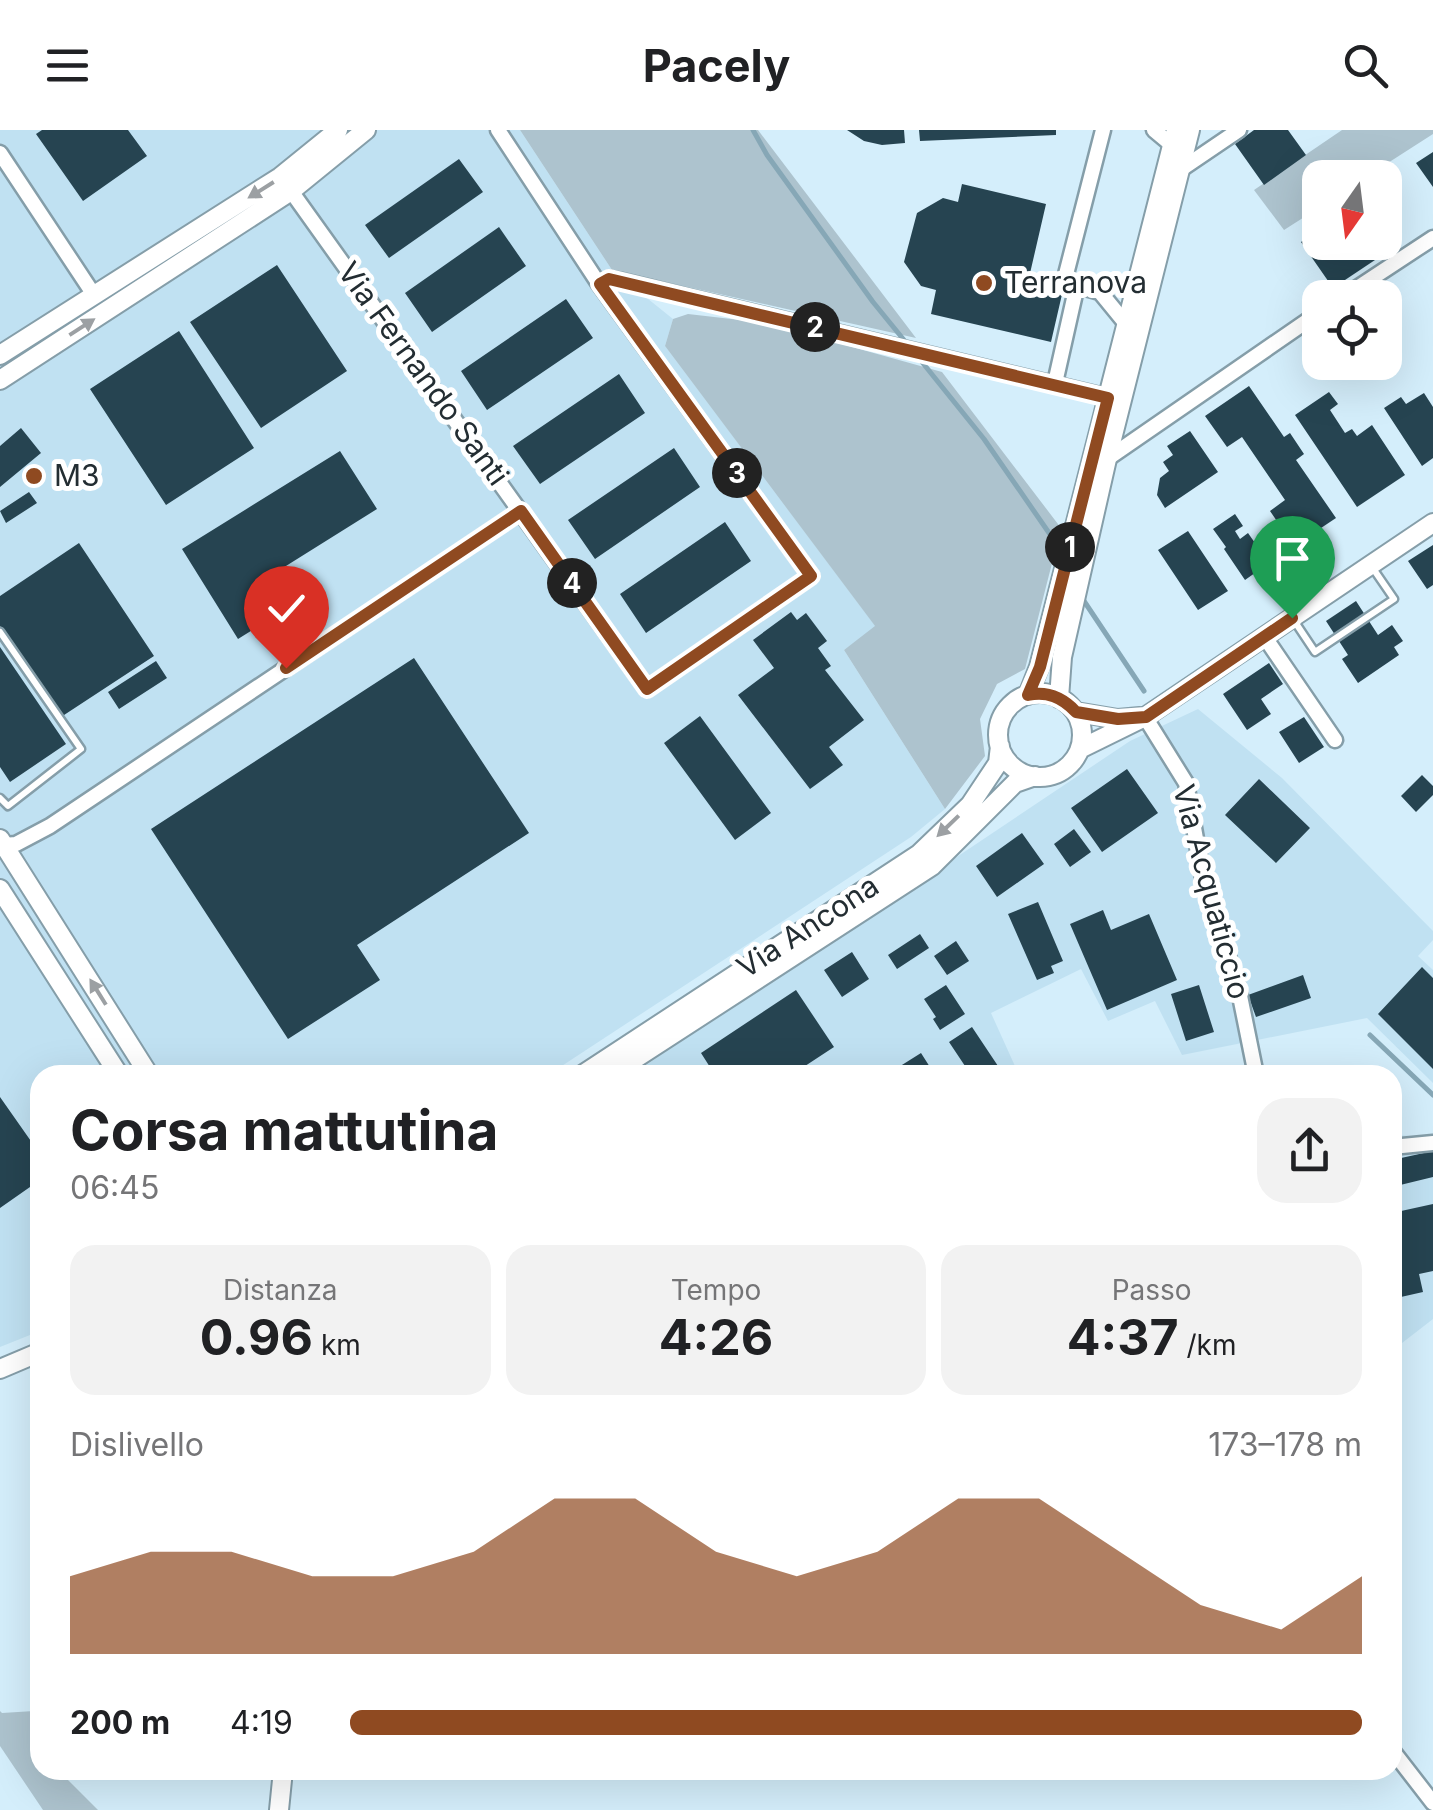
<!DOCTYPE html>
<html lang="it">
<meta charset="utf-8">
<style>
:root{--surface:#fff;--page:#f2f2f2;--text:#202124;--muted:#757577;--accent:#8f4a21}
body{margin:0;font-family:Inter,sans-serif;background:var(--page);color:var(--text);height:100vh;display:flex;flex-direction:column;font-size:38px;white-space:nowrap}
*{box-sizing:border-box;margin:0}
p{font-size:32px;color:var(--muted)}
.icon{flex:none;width:55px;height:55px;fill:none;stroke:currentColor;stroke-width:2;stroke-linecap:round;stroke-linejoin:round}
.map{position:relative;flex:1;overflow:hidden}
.drawer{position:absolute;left:30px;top:935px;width:1372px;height:715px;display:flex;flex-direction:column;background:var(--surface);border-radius:30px;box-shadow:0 10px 40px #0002}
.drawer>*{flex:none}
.needle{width:65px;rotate:194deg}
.buttons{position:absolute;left:1302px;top:30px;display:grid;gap:20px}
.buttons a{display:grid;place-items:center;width:100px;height:100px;border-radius:20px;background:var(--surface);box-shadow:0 10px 40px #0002;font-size:50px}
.pin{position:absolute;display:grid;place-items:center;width:85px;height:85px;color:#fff;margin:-102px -42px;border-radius:50% 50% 50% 0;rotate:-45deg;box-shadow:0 0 10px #0007}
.pin .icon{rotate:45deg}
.km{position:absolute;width:50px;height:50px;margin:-25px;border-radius:50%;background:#222;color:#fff;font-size:28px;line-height:50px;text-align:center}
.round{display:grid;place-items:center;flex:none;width:105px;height:105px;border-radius:30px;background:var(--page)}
.head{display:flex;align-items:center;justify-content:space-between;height:170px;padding:0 40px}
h1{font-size:55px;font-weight:700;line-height:75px}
.metrics{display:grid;grid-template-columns:repeat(3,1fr);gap:15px;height:170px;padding:10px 40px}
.metrics div{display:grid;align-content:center;border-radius:25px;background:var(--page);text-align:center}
.metrics b{font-size:50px;font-weight:700}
.metrics small{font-size:28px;font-weight:400}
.metrics p{font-size:28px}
.chart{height:280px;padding:20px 40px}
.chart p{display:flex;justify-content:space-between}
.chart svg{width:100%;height:180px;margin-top:10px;fill:var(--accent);opacity:.7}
ul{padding:0 40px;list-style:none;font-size:32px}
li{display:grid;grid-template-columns:160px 120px 1fr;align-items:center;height:75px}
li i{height:25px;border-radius:12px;background:var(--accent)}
header{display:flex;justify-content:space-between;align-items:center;height:130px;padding:0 40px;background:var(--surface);font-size:45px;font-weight:700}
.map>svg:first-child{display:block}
.built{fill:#c0e1f2}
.green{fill:#adc3ce}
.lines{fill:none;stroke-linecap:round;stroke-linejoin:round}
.stream{stroke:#86a7b6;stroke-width:5}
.building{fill:#264451}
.service-casing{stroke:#859ea9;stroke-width:11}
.minor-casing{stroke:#859ea9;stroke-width:19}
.tertiary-casing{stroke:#859ea9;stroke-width:22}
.secondary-casing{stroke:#859ea9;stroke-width:22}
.service{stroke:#fff;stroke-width:6}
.minor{stroke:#fff;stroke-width:14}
.tertiary{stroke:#fff;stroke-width:18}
.secondary{stroke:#fff;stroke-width:18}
.oneway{fill:#9ca0a3}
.route-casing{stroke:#fff;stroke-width:20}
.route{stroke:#8f4a21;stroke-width:12}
.poi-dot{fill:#8f4a21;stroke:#fff;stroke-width:4}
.labels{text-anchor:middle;stroke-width:10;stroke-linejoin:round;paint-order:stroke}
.poi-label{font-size:30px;fill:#232d32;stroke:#fff;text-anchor:start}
.street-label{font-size:30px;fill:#232d32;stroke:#fff}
</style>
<header><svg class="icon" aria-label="menu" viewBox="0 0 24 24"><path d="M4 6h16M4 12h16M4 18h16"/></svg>Pacely<svg class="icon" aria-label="search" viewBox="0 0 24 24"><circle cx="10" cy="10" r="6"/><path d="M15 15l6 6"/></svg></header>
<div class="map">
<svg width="1433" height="1680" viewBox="0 0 1433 1680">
<rect width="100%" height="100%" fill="#d4eefb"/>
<path class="built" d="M0,0h520l92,140 61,49 -8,27 211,281 -32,23 101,159 -34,28 -363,238h-508v256l-40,16z
M1198,579l84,69 151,153v9l-15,16 15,14v113l-66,-65 -185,37 -27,-54 -47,20 -27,-52 -90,44 28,62h-388l499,-334z
M1392,1005l41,2v182l-40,31z"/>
<path class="green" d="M520,0h238l158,208 -304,-68z
M1342,0h91v4l-67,43 -46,1v29l-36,23 -30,-40z
M688,184l78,9 176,49 119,156 -36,141 -28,15 -17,35 5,37 -40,53 -101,-159 31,-24 -210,-280 8,-27z
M0,1581l2,2 32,-2c5,12 9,21 3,34l3,4v21h18l40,40h-55l-43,-64z"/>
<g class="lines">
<path class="stream" d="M753,0l14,25 106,147 35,43
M918,227l66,82 72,104
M1082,468l62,93
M1370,905l63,60"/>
</g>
<path class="building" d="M42,0h86l19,26 -64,45 -47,-67z
M847,0h57l1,13 -23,2 -18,-4z
M919,0h137v5l-136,6z
M1254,0h34l18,25 -42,30 -29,-41z
M1433,22v35l-17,-24z
M459,29l24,33 -94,66 -24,-33z
M962,54l84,20 -18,78 35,8 -12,52 -120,-28 5,-24 -15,-4 -17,-24 13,-49 26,-15 15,4z
M499,97l27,39 -94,66 -27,-39z
M1320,99v13h47l11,16 -45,30 -32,-46z
M277,135l70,106 -86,57 -71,-106z
M566,169l27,39 -106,72 -26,-39z
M179,201l75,117 -88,57 -76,-116z
M619,244l26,39 -105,71 -27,-38z
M1249,256l35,51 6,-4 14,21 -8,6 40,58 -42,28 -24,-35 15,-11 -43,-63 -15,10 -22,-31z
M1329,262l9,12 -8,6 15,23 7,-4 5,7 15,-11 33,50 -48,32 -62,-92z
M1424,263l9,14v51l-11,8 -38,-58 17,-11 5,7z
M21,298l20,25 -41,34v-41z
M1190,301l28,41 -53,36 -8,-13 3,-17 9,-7 -6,-9 10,-7 -6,-9z
M674,318l26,39 -105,72 -27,-39z
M340,321l37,58 -123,77 19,31 -35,22 -56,-90z
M29,362l8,11 -31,20 -6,-12z
M1235,384l8,12 -8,5 5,8 8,-6 21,30 -24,17 -21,-31 2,-2 -13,-18z
M725,392l26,39 -105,72 -26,-39z
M1188,401l40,60 -30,19 -40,-60z
M79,413l75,113 -93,61 -61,-91v-30z
M1433,415v40l-6,4 -19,-28z
M1356,471l22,34 14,-10 11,16 -9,6 5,8 -41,28 -16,-24 6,-4 -22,-34z
M791,482l6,8 9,-7 21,28 -9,7 13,18 -6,4 39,50 -35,27 14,18 -33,24 -72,-94 36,-27 -21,-28z
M0,517l66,97 -56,38 -10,-15z
M414,528l115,175 -172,112 23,35 -92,59 -137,-210z
M156,531l11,17 -48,31 -11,-17z
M1269,533l14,21 -22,15 10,15 -24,16 -24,-36z
M700,586l71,97 -36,27 -71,-97z
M1304,587l20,30 -25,16 -20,-31z
M1127,639l31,44 -56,39 -31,-44z
M1422,645l11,11v9l-17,17 -15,-16z
M1259,649l51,49 -34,35 -51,-48z
M1074,699l17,23 -21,15 -16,-23z
M1022,703l22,31 -47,33 -21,-31z
M1038,772l25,59 -12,5 3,7 -17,7 -29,-66z
M1103,780l8,20 38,-16 28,66 -70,30 -37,-86z
M920,804l9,14 -32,21 -9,-14z
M956,811l13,20 -22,14 -13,-19z
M852,822l17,27 -27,18 -18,-27z
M1422,837l11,11v91l-55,-55z
M1303,845l8,23 -55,19 -8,-22z
M946,855l19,29 -25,16 -7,-11 3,-2 -12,-18z
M1199,855l15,47 -28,9 -15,-47z
M796,860l38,57 -32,21 5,7h-92l-14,-22z
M972,897l32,48h-33l-22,-33z
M921,923l14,22h-49z
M0,967l40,57v26l-40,28z
M1433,1021v26l-41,10v-27z
M1433,1074v67l-14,3 4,18 -31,7v-86z"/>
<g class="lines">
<defs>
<path id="service" d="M1293,489l22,33 79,-53 -22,-32
M0,502l81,117 -73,57 -8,-8"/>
<path id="minor" d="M1103,0l-39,152 36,10 27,33
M1154,0l18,15
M0,23l94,142
M1180,40l59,-40
M291,61l356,498 164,-113 -212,-292 -101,-154
M599,154l10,-5 13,2 486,116
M1342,168l91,-60
M1055,253l22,-98
M1107,329l213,-147
M1264,506l71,104
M1145,587l41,66 17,95 36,113 17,84
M4,715l12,-1 34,-18 471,-315
M1392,1017l41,-4
M1392,1620l41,53"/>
<path id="tertiary" d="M0,709l149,236
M0,759l119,186
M279,1680l4,-40"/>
<path id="secondary" d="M0,225l280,-178 58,-47
M0,250l291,-189 75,-61
M998 605a42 42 0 1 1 84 0a42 42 0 1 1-84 0Z
M1028,565l11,-28 137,-537
M1059,568l3,-41 45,-198 83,-329
M1076,582l42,7 22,-2
M1080,619l65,-32 288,-194
M582,945l337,-221 51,-49 28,-42 2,-17
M610,945l322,-209 83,-83 20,-7
M0,1239l40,-17"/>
</defs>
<use href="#service" class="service-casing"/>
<use href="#minor" class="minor-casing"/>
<use href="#tertiary" class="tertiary-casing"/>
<use href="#secondary" class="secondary-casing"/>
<use href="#service" class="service"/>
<use href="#minor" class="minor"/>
<use href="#tertiary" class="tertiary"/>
<use href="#secondary" class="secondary"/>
</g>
<defs><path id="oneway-solid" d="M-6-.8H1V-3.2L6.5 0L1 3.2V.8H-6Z" transform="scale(2.5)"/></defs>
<g class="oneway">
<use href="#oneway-solid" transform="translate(261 60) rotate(148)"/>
<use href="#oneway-solid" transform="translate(82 197) rotate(-33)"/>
<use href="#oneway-solid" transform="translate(948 696) rotate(136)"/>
<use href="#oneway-solid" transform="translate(98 862) rotate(-122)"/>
</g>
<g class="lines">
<defs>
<path id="route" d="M286,538l235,-157 126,178 164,-113 -211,-292 9,-5 499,119 -68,269 -12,28c19,-4 34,2 48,17l42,7 28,-2 146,-99"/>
</defs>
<use href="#route" class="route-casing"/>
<use href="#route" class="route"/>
</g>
<g class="poi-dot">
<circle cx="984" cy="153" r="10"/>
<circle cx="34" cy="346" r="10"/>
</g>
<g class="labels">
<g class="poi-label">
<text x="1004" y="163">Terranova</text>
<text x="54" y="356">M3</text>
</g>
<g class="street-label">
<text transform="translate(423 244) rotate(54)" y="10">Via Fernando Santi</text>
<text transform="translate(1211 762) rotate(75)" y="10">Via Acquaticcio</text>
<text transform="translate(808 797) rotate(-33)" y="10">Via Ancona</text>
</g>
</g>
</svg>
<div class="buttons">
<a><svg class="needle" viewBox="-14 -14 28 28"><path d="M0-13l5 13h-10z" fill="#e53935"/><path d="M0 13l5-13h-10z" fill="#757577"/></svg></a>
<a><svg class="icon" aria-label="locate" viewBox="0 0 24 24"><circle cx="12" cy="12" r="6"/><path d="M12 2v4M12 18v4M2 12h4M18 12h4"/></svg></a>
</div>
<div class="pin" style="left:1292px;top:488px;background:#1e9e55"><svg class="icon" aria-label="arrive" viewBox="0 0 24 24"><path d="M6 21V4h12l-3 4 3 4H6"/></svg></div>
<div class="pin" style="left:286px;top:538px;background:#d93025"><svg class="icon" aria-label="check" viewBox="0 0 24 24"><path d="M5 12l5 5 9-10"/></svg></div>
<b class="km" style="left:1070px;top:417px">1</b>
<b class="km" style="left:815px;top:197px">2</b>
<b class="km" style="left:737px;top:343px">3</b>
<b class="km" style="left:572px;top:453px">4</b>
<section class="drawer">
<div class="head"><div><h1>Corsa mattutina</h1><p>06:45</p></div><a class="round"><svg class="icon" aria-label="share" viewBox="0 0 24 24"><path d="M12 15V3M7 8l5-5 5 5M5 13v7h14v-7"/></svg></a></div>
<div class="metrics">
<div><p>Distanza</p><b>0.96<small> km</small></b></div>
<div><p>Tempo</p><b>4:26</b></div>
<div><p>Passo</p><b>4:37<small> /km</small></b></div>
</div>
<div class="chart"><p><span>Dislivello</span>173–178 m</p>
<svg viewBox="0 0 160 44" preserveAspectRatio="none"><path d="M0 44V25L10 19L20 19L30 25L40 25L50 19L60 6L70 6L80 19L90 25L100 19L110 6L120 6L130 19L140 32L150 38L160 25V44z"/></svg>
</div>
<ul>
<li><b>200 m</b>4:19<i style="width:100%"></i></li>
</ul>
</section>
</div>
